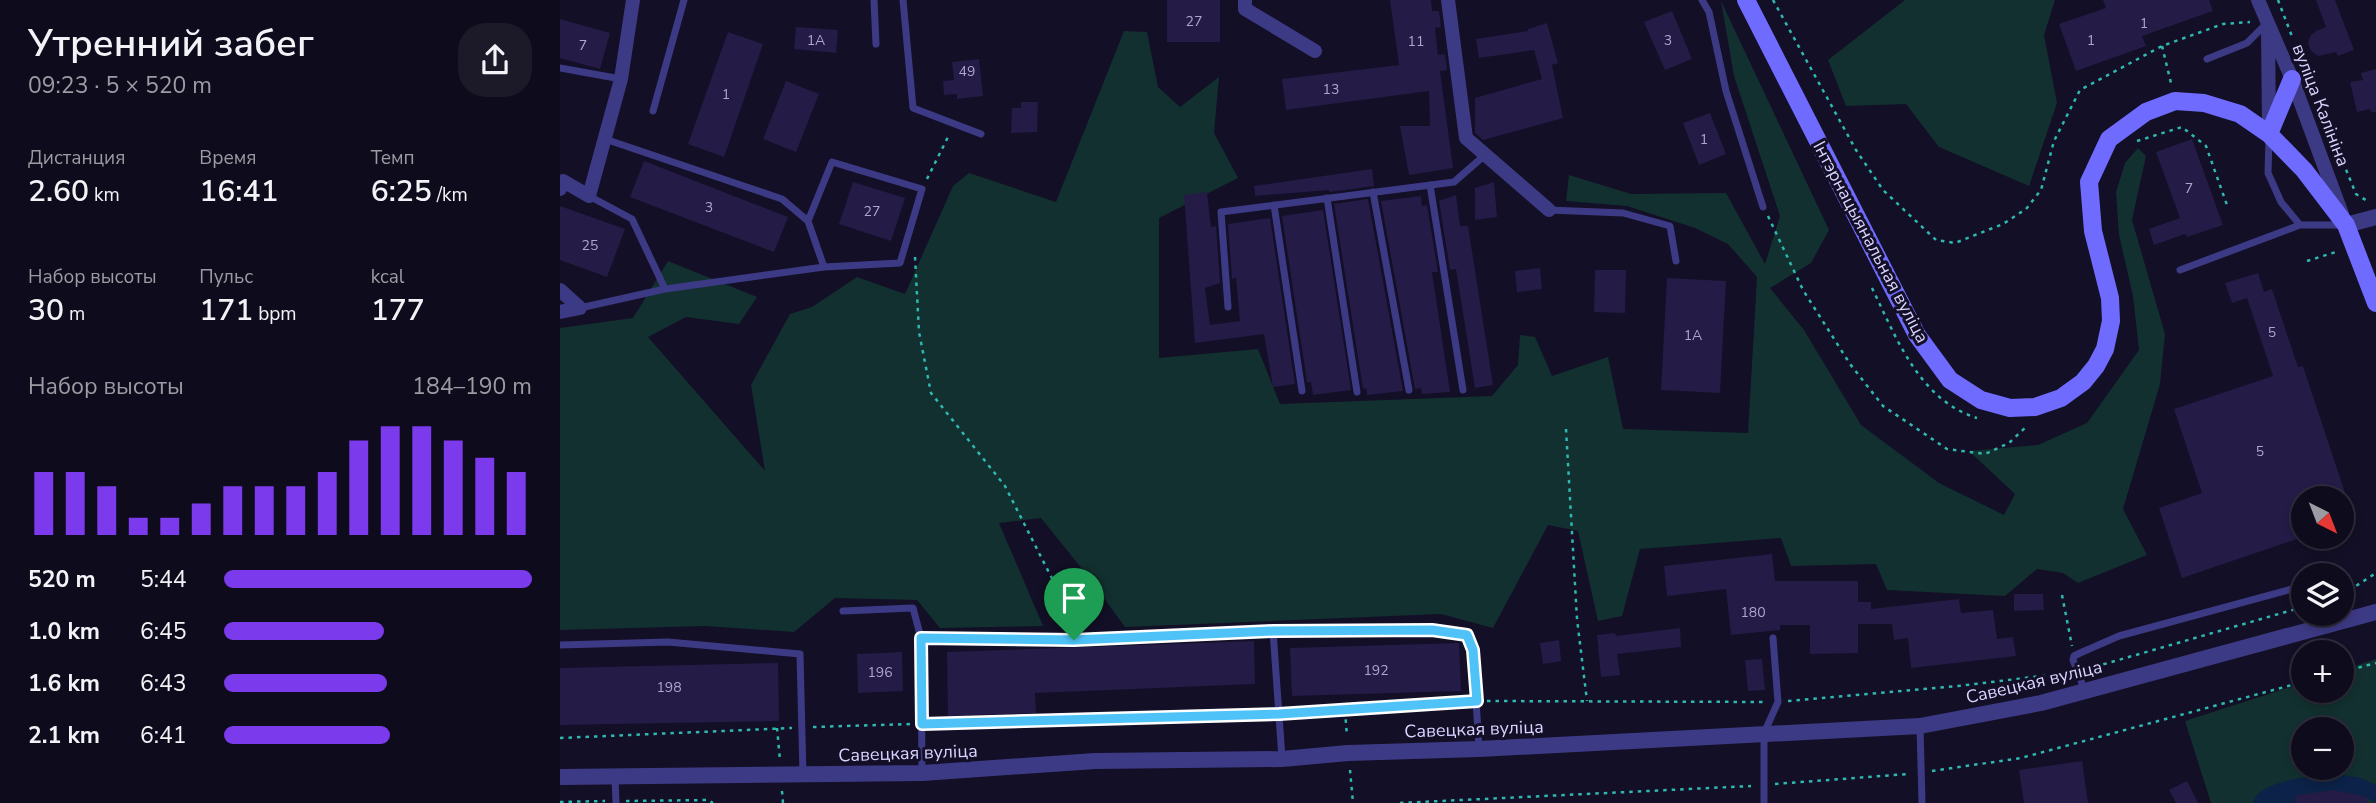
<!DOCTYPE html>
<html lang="ru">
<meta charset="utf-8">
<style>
:root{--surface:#0e0b1c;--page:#1c1929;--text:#f1f3f6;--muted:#9b9ba3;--line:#2e2b3b;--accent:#7c3aed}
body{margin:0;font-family:"Nunito Sans",sans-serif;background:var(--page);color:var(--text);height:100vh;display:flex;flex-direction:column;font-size:26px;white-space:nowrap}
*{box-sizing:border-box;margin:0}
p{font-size:23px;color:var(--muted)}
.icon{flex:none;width:38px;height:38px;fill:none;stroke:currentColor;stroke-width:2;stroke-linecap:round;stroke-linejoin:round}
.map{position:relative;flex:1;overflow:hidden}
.drawer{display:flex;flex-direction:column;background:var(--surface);width:560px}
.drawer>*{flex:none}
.needle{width:46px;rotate:138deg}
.fabs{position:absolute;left:1731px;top:486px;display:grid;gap:14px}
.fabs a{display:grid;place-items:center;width:63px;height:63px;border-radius:50%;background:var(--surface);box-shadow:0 4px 10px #0003,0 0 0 2px var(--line);font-size:35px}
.pin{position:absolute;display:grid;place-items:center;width:60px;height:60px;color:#fff;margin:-72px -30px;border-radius:50% 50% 50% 0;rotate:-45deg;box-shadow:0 0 7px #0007}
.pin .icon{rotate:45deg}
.round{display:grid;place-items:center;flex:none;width:74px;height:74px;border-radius:28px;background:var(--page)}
.summary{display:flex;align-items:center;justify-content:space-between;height:119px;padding:0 28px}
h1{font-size:38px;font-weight:600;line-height:52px}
.metrics{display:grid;grid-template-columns:repeat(3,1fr);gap:10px;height:119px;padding:7px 28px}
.metrics div{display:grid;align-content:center}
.metrics b{font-size:30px;font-weight:600}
.metrics small{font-size:19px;font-weight:400}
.metrics p{font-size:19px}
.chart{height:196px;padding:14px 28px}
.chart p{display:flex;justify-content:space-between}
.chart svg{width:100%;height:126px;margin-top:7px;stroke:var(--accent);stroke-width:6}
ul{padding:0 28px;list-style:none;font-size:23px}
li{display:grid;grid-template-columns:112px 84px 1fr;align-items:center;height:52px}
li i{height:18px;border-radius:9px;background:var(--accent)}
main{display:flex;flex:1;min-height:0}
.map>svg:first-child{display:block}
.green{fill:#12302f;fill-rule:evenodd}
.water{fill:#0c2248}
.building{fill:#241b47}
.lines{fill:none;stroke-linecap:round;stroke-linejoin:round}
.path{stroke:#2fb8b0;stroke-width:2.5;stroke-dasharray:3.5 5;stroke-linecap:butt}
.service{stroke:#3d3a85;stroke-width:7}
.minor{stroke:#3d3a85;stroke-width:14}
.tertiary{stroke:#3d3a85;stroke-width:16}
.secondary{stroke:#6f6bff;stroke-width:18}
.route-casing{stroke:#fff;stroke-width:14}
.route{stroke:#4fc3f7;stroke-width:9}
.labels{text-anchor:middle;stroke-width:6;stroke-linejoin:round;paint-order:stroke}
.number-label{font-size:14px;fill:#aca6d1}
.street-label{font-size:18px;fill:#d9d4ff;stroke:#130f26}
</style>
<main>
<section class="drawer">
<div class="summary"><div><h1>Утренний забег</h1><p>09:23 · 5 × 520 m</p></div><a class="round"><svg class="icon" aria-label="share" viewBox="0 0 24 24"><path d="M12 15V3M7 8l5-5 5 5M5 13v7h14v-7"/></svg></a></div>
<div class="metrics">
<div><p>Дистанция</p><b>2.60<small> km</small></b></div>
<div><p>Время</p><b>16:41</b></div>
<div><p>Темп</p><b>6:25<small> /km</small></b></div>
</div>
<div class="metrics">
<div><p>Набор высоты</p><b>30<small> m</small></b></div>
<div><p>Пульс</p><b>171<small> bpm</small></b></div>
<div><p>kcal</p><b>177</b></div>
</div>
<div class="chart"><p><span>Набор высоты</span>184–190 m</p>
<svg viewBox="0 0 160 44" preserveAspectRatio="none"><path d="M5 44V22M15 44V22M25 44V27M35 44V38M45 44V38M55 44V33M65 44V27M75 44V27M85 44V27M95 44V22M105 44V11M115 44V6M125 44V6M135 44V11M145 44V17M155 44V22"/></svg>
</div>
<ul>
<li><b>520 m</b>5:44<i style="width:100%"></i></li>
<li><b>1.0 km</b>6:45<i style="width:52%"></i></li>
<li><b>1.6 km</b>6:43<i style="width:53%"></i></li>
<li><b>2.1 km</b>6:41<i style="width:54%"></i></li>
</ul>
</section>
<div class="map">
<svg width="1816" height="803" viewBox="0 0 1816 803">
<rect width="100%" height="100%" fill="#130f26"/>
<path class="green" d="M1345,0h150l-11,35 13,68 -28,83 -90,-39 -33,-43 -60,2 -18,-46z
M1161,1l108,229 -18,33 -41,25 34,42 57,95 78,58 65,32 11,-21 -46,-43 69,-6 49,-22 52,-73 -6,-54 -14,-61 -3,-43 9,-29 13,-15 8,8 -14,64 33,114 -5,50 -37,125 24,46 -69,28 -15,-10 -26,-4 -32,27 -118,-6 -11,-26 -85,2 -10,-28 -141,11 -18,67 -24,5 -20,-90 -30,-6 -55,103 -52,-14 -316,13 -38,-52 -46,-57 -42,5 44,103 -103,2 -23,-28 -82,-2 -41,34 -89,-6 -145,4v-302l73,-10 35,-57 89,36 -18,27 -53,-7 -38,20 117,134 -14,-86 39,-71 22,-7 45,-30 48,17 48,-108 16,-13 87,29 68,-171 23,1 11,55 22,20 39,-30 -5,56 24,45 -79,40v140l99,-9 22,55 212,-8 26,-31 2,-30 15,2 17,39 56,-19 15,72 125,4 9,-156 -29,-33 -33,-16 -68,-22 -61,-5 3,-26 62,19 95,-1 39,71 15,-48 -46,-140z
M1816,659v144h-165l-26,-82 118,-38v8h39v-21zM1743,730h39v38h-39z"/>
<path class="water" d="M1771,773l30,5 15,7v18l-10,-6 -34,-7 -18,3 -17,10h-44c6,-23 58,-26 78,-30z"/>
<path class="building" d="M607,0h53v42h-53z
M830,0h41l1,11h7l2,16 -6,1 3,27 7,-1 2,16 -7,1 13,97 -44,7 -9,-49h30l-1,-35 -143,19 -4,-31 117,-14z
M1543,0h106l4,11 -71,25 4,10 -70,25 -17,-47 47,-16z
M1756,0h19l19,50 -16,6 -2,-4 -18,4 -7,-5 -3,-8 2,-7 6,-5 10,-4z
M1112,11l20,48 -27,11 -21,-48z
M0,19l50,14 -10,36 -40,-11z
M987,23l11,40 -6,2 11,53 -80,22 -8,-7v-35l67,-19 -8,-29 -55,8 -3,-19 52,-8v-2z
M236,27l42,3 -2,23 -42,-4z
M168,32l35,12 -39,113 -36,-13z
M419,59l4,37 -26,3v-5l-13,1 -1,-14 11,-1 -2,-18z
M1816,69v43h-5l-1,-3 -13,3 -7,-30 13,-2 -2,-7z
M226,81l33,13 -23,58 -33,-13z
M461,102h17l-1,30 -26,1 1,-25h9z
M1150,113l16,41 -27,11 -16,-42z
M1632,139l31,86 -36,12 -2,-3 -31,11 -5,-16 31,-11 -24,-66z
M84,161l144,56 -14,35 -144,-55z
M812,169l2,17 -45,6v-2l-74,6 -1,-10z
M293,182l52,16 -14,43 -52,-17z
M934,182l3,35 -22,3v-32z
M647,192l4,35 5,-1 4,57 -15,5 5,37 30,-4 -4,-43 -4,1 -4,-55 42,-6 25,166 -22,3 -9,-53 -69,9 -11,-148z
M896,195l4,31h8l25,159 -18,3 -19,-119 -6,1 -11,-69z
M861,196l1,10 5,-1 11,67h-6l18,120 -28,2 -1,-6 -6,1 -34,-188z
M808,199l35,192 -36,4 -1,-7 -3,1 -29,-185z
M0,206l65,23 -18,48 -47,-17z
M763,210l28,180 -38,5 -2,-13h-4l-25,-166z
M980,268l2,21 -25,3 -2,-21z
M1035,270h31l-1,43 -31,-1z
M1698,273l6,19 8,-3 26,78 5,-1 44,133h-44v38l-121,41 -23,-70 43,-15 -28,-84 99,-33 -26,-78 -15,5 -7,-20z
M1107,278l59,3 -6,112 -59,-3z
M1212,554l3,27h83v21h13v7l88,-10 2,14 32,-3 4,29 16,-2 3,19 -105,12 -3,-30 -14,2 -2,-16h-34v29l-48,1v-29h-30v5l-49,5 -5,-46 -59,7 -3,-30z
M1454,594h29l1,16 -30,1z
M1120,628l1,19 -64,7 3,21 -19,2 -4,-42 18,-2 1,3z
M999,640l2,21 -18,3 -3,-21z
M694,641l1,43 -220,9 1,20 -88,3 -1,-64z
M899,643l2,48 -169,5 -2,-48z
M342,652l1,39 -45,2 -1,-39z
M1202,659l3,31 -17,1 -3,-31z
M218,663l1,58 -219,4v-57z
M1522,761l6,42h-64l-5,-33z
M1627,781l11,22h-22l-7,-13z
M1772,790l35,7v6h-71l-1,-7z"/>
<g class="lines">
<path class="path" d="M1213,0l83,150 27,40 53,50 19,3 48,-19 23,-15 15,-19 13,-49 26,-51 82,-44 61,-22 27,-2
M1718,0l15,39
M1602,46l9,37
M1754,91l42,103 13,8
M1577,141l45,-14 24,19 22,62
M367,179l22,-44
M1208,216l35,74 47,74 33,42 64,43 38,5 24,-11 18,-17
M355,257l4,75 12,61 74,93 62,122 4,20
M1747,261l32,-10
M1312,288c24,49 47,112 105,130
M1006,429l11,190 10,82
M1502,595l10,51
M1782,595l34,-22
M1527,669l216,-62
M1782,672l34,-9
M927,701l277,1
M1228,701l170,-15 109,-13
M785,711l2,25
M732,714l171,-12
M371,724l337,-9
M253,727l98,-3
M217,728l3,32
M0,738l232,-10
M790,770l3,33
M1372,771l89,-13 282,-76
M1215,784l133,-10
M222,791l1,12
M66,801l82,-1 5,3
M0,802l45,-1
M840,803l351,-17"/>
<path class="service" d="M314,0l2,44
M343,0l10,108 68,26
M1142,0l7,12 17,79 37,116
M1647,59l40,-16 21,-21
M0,68l61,11
M93,111l31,-111
M1709,138l-1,35 13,29 19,23h43
M45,139l177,60 26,22 16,46
M870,185l33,205
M813,192l36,198
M29,196l43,23 33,70
M767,198l30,194
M714,205l28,186
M989,210l74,3 47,13 6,35
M1620,270l120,-45
M668,307l-7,-95 233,-30 31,-27
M20,308l85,-19 159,-22 76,-4 22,-74 -90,-27 -24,59
M283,611l70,-3 8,30 1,135
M713,631l159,-1 35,5 6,15 6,99
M361,638l153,2 199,-9 9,127
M0,645l108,-3 132,12 3,121
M1525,691l-12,-31 1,-4 6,-3 39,-17 184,-50
M1360,726l2,77
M55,777l1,26
M1204,803v-70l14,-31 -5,-64"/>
<path class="minor" d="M685,0v9l70,42
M888,0l18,138 83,72
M1698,0l34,79 50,135
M1708,29l1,99
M0,189l3,-8 26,15 32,-117 12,-79
M0,290l20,18 -20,4"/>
<path class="tertiary" d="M1786,225l30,-8
M0,777l362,-4 173,-12 187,-2 66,-6 131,-4 441,-23 121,-23 335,-91"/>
<path class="secondary" d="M1186,0l171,335 33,45 31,20 29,8 25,-1 26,-9 22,-16 13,-16 9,-17 6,-28 -1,-23 -17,-67 -4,-49 20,-43 37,-27 29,-11 29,2 36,11 29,20 35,36 42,55 30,78
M1709,134l23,-55"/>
</g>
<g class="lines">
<defs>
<path id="route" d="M872,630l35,5 6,15 4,51 -198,13 -357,10 -1,-86 153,2 199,-9z"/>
</defs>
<use href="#route" class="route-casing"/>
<use href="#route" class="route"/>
</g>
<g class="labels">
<g class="number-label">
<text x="634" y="26">27</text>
<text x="1584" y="28">1</text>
<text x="256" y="45">1А</text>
<text x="1108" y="45">3</text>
<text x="1531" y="45">1</text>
<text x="856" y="46">11</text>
<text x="23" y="50">7</text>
<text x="407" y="76">49</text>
<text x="771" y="94">13</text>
<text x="166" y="99">1</text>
<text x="1144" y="144">1</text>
<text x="1629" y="193">7</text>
<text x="149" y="212">3</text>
<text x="312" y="216">27</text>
<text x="30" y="250">25</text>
<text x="1712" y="337">5</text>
<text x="1133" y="340">1А</text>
<text x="1700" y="456">5</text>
<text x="1193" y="617">180</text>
<text x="816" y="675">192</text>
<text x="320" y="677">196</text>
<text x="109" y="692">198</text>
</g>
<g class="street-label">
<text transform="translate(1761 105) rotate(69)" y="6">вуліца Калініна</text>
<text transform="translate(1311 242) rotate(62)" y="6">Інтэрнацыянальная вуліца</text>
<text transform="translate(1474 682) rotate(-13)" y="6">Савецкая вуліца</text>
<text transform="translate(914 729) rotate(-2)" y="6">Савецкая вуліца</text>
<text transform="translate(348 753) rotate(-2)" y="6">Савецкая вуліца</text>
</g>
</g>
</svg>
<div class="fabs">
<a><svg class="needle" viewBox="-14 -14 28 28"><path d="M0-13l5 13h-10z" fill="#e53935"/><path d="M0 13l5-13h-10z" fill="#9b9ba3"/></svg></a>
<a><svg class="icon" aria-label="layers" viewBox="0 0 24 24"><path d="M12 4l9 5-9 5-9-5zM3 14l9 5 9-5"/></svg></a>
<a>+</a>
<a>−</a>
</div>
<div class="pin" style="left:514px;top:640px;background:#1e9e55"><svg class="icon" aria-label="arrive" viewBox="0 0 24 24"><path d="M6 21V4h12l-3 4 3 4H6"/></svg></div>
</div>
</main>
